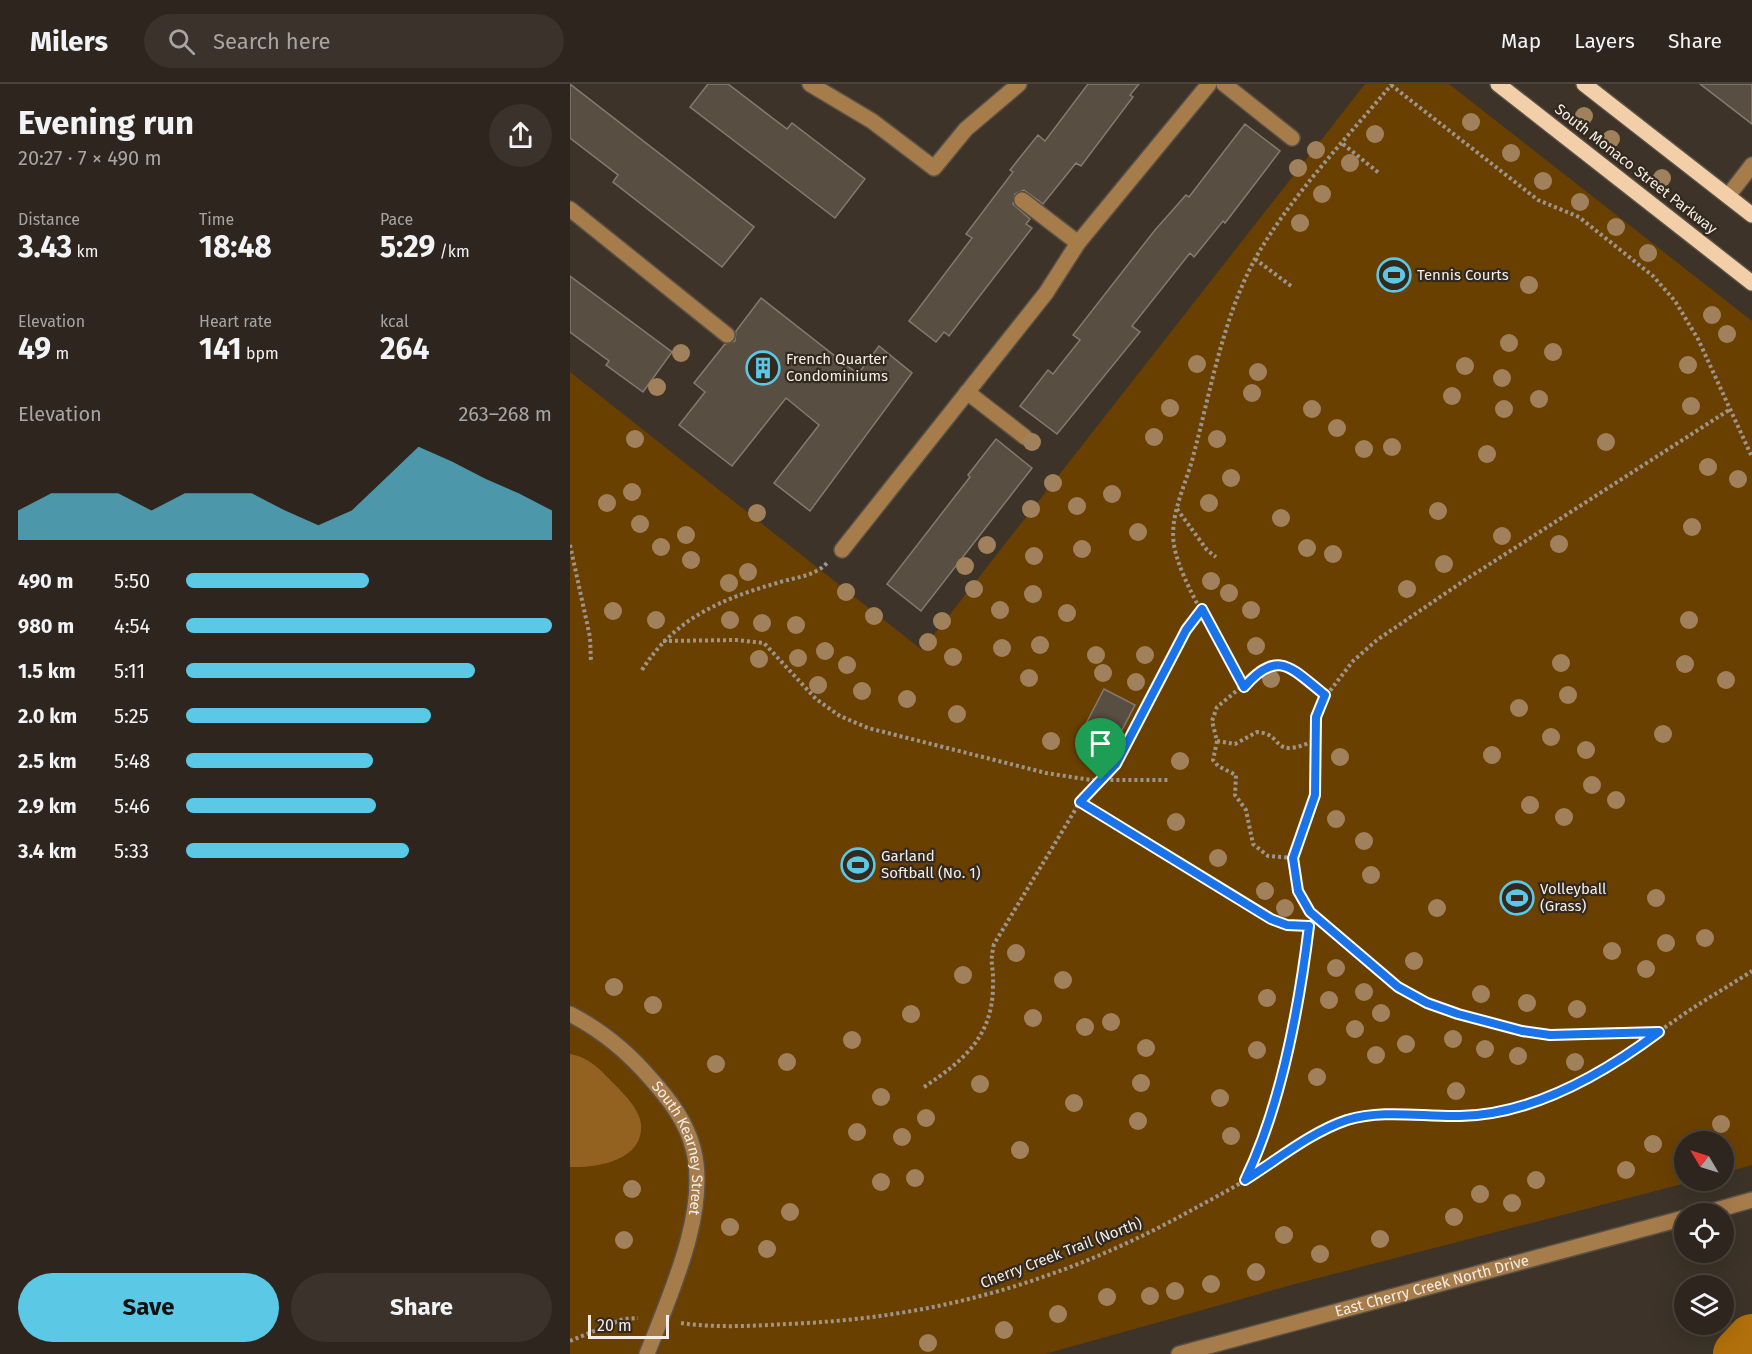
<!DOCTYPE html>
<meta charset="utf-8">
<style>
:root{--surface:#2e261e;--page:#3a322b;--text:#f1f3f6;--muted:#a7a5a4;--line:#49433c;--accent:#5bc8e6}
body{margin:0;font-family:"Fira Sans",sans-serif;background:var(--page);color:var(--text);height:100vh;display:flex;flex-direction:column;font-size:22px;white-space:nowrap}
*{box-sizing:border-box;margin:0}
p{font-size:20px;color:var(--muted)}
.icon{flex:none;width:33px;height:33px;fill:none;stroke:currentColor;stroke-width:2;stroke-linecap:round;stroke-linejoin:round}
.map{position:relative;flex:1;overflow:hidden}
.sheet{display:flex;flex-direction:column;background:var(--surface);width:570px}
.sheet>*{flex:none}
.needle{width:39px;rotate:308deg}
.fabs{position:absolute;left:1104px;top:1047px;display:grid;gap:12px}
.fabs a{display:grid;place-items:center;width:60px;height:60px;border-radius:50%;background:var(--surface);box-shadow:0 6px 24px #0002,0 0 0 2px var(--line);font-size:30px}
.scale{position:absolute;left:18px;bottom:15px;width:81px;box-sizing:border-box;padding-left:6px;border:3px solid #f4ede6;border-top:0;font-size:16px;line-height:21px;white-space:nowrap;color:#f4ede6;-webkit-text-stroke:4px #33291e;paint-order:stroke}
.pin{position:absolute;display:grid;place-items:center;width:51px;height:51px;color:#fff;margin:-62px -26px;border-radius:50% 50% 50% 0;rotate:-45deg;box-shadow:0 0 6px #0007}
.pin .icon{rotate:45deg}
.round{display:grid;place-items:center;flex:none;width:63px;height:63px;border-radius:32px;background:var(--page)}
.summary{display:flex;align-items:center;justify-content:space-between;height:102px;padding:0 18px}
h1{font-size:33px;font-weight:700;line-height:45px}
.stats{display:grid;grid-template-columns:repeat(3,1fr);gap:9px;height:102px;padding:6px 18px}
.stats div{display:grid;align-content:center}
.stats b{font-size:30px;font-weight:700}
.stats small{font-size:16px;font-weight:400}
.stats p{font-size:16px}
.chart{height:168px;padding:12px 18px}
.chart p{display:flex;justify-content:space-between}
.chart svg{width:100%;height:108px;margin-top:6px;fill:var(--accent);opacity:.7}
.primary-button{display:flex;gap:12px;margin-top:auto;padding:12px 18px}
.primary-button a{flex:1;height:69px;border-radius:36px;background:var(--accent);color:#111;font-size:24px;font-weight:700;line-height:69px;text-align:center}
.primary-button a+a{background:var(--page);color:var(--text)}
ul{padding:0 18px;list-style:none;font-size:20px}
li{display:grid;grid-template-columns:96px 72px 1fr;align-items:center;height:45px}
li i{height:15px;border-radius:8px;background:var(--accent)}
header{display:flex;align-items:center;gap:36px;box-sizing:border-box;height:84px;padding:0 30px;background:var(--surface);border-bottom:2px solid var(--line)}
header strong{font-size:28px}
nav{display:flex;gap:33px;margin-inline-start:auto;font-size:21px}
.search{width:420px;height:54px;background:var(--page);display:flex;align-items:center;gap:15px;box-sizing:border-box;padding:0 21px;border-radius:33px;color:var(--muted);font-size:22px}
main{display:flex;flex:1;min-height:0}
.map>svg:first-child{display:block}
.green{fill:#6a4000}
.forest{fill:#946220}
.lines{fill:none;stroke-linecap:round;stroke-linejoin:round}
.river{stroke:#b1700b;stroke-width:50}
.building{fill:#594e42;stroke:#857a6d;stroke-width:1.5}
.minor-casing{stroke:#5a5146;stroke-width:18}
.major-casing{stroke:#5a5146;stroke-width:18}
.path{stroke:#9d958c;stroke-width:4;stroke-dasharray:3 3;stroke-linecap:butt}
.minor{stroke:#a77c4b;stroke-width:15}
.major{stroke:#f2cfa9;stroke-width:15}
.tree{fill:#a1815c}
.route-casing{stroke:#fff;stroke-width:12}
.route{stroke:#1a73e8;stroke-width:8}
.labels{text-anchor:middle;stroke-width:4.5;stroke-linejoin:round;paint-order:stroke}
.street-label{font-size:15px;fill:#f4ede6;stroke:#33291e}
.poi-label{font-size:15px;fill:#f4ede6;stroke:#33291e;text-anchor:start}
</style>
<header>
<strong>Milers</strong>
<div class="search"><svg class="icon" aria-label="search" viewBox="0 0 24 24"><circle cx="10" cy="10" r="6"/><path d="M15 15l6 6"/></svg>Search here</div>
<nav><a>Map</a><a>Layers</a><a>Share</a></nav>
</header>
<main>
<section class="sheet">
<div class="summary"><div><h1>Evening run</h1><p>20:27 · 7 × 490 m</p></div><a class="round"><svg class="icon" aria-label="share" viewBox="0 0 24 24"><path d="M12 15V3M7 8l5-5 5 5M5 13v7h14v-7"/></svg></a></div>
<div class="stats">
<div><p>Distance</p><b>3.43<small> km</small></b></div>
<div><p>Time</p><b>18:48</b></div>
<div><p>Pace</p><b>5:29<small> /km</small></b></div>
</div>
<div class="stats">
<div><p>Elevation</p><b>49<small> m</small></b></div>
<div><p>Heart rate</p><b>141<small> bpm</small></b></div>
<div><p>kcal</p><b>264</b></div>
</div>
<div class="chart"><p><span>Elevation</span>263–268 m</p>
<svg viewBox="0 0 160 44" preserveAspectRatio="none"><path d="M0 44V32L10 25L20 25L30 25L40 32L50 25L60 25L70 25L80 32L90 38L100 32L110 19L120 6L130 12L140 19L150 25L160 32V44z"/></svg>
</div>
<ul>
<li><b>490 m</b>5:50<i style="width:50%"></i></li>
<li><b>980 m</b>4:54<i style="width:100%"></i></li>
<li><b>1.5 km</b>5:11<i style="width:79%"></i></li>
<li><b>2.0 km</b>5:25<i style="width:67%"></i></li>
<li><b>2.5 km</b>5:48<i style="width:51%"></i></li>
<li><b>2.9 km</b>5:46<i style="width:52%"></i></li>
<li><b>3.4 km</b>5:33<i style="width:61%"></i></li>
</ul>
<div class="primary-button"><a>Save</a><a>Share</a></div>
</section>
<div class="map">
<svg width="1182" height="1270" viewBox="0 0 1182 1270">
<rect width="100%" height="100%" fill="#3d3328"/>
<path class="green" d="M795,0h84l303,237v844l-28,8v-31h-40v38l10,1 -399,103 -250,70h-475v-982l352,278z"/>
<path class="forest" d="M0,970c18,3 30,15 42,28 11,11 27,26 29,42 3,37 -45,44 -71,43z"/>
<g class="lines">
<path class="river" d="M1168,1270l14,-15"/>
</g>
<path class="building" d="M0,0l184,143 -32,40 -109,-85 5,-7 -48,-37z
M138,0h20l59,45 5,-6 73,56 -30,39 -145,-111z
M518,0h51l-9,11 3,2 -52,69 -5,-3 -33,41 -19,-14 -9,4 -2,10 17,15 -4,5 6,4 -83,108 -5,-4 -8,10 -27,-21 63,-83 -6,-4 47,-62 -3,-2 28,-35 7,6z
M1130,0h52v40z
M675,40l35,27 -55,72 -2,-2 -29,36 -4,-4 -58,73 8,6 -83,102 -37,-28 28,-36 5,4 27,-34 -7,-5 82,-105 31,-35 3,2z
M0,192l102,76 -29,40 -37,-27 3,-4 -39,-29z
M191,214l97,76 21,-28 33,27 -102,138 -36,-28 45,-58 -33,-27 -54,68 -53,-41 26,-33 -11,-9 31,-39 10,-3 1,-10z
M426,355l36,29 -111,143 -34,-27 83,-107 -2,-2z
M534,605l31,16 -26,50 -31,-16z"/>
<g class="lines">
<defs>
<g id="minor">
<path d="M240,0l62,37 62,47 32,-39 53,-45"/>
<path d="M654,0l68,54"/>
<path d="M1158,112l24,-31"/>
<path d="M452,116l56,43"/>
<path d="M0,125l157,126"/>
<path d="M397,308l58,45"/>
<path d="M272,466l204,-257 32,-50 131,-159"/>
<path id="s1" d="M0,930c31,16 58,38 81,65 18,20 35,42 42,69 17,62 -24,149 -46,206"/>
<path d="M1132,1130l50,-14"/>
<path id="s2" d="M609,1270l505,-136"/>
</g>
<path id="major" d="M928,0l254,199
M1014,0l168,131"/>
</defs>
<use href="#minor" class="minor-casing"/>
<use href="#major" class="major-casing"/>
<path class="path" d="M821,1l147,115 41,17 74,59 22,25 23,38 54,118
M773,60l36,29
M685,175l36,27
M607,425l30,41 9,7
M0,461l20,92 1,26
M632,525l-16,21 -70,133 -36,39 191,117 16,6 22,1
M93,557l73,-1 28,3 52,56 24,17 28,12 178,45 45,7h79
M72,586c32,-51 79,-71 135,-87 18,-6 37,-6 50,-20
M674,603c-19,-36 -64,-104 -70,-142 -5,-31 13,-62 20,-92 17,-64 29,-135 61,-194 35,-62 91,-120 137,-175
M647,657l18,3 22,-12c29,2 12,29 59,8
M723,774l-25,-2 -15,-12 -7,-34 -11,-15 1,-20 -18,-9 -5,-6 4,-19 -5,-20 5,-14 51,-42 17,2 40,28
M1089,948l-109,3 -55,-10 -68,-22 -29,-15 -88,-76 -12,-21 -5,-33 22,-63 4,-90 34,-44 24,-21 88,-60 264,-170
M354,1003c39,-26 69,-50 69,-102 1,-19 -4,-19 1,-41l86,-142
M676,1095c22,-45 32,-92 43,-140 9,-42 17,-83 21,-126
M111,1239c34,5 71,3 105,1 142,-5 268,-40 393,-107 27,-15 55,-29 81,-46 27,-17 54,-39 84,-50 47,-17 97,1 144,-8 70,-12 129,-52 186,-92 25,-18 52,-33 78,-50
M0,1257l53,-22 15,-1"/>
<use href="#minor" class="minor"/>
<use href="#major" class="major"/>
</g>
<g class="tree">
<circle cx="1014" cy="32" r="9"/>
<circle cx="901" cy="38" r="9"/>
<circle cx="805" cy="50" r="9"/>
<circle cx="1041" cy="55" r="9"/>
<circle cx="746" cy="66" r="9"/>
<circle cx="941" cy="69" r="9"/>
<circle cx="780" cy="79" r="9"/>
<circle cx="728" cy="84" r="9"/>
<circle cx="1092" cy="94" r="9"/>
<circle cx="973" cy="97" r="9"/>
<circle cx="752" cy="110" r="9"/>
<circle cx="1010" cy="118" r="9"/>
<circle cx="730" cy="139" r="9"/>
<circle cx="1046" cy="143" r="9"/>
<circle cx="1078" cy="169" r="9"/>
<circle cx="959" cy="201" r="9"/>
<circle cx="1142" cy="231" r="9"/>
<circle cx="1157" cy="250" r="9"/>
<circle cx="939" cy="259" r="9"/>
<circle cx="983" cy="268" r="9"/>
<circle cx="111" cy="269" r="9"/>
<circle cx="627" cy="280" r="9"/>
<circle cx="1118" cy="281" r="9"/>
<circle cx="895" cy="282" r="9"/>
<circle cx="688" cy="288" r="9"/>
<circle cx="932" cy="294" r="9"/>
<circle cx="87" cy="303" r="9"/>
<circle cx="682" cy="309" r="9"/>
<circle cx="882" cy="312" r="9"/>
<circle cx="969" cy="315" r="9"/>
<circle cx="1121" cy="322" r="9"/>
<circle cx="600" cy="324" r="9"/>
<circle cx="742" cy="325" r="9"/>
<circle cx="934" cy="325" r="9"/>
<circle cx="767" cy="344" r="9"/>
<circle cx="584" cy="353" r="9"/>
<circle cx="65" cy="355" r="9"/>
<circle cx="647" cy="355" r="9"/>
<circle cx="462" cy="358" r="9"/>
<circle cx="1036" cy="358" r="9"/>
<circle cx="822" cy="363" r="9"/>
<circle cx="794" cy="365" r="9"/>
<circle cx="917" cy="370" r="9"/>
<circle cx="1138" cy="383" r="9"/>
<circle cx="661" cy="394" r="9"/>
<circle cx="1168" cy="395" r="9"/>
<circle cx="483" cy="399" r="9"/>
<circle cx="62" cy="408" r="9"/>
<circle cx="542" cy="410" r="9"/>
<circle cx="37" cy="419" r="9"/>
<circle cx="639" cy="419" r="9"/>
<circle cx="507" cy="422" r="9"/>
<circle cx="461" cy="425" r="9"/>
<circle cx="868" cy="427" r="9"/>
<circle cx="187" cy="429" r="9"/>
<circle cx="711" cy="434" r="9"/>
<circle cx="70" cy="440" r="9"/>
<circle cx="1122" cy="443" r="9"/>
<circle cx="568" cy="448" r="9"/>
<circle cx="116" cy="451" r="9"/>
<circle cx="932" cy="452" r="9"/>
<circle cx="989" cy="460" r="9"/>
<circle cx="417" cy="461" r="9"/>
<circle cx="91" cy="463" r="9"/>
<circle cx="737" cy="464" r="9"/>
<circle cx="512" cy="465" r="9"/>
<circle cx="763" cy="470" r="9"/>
<circle cx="464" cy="472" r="9"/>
<circle cx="121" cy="476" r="9"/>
<circle cx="874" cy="480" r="9"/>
<circle cx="395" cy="482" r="9"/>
<circle cx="178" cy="488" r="9"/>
<circle cx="641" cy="497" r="9"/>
<circle cx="159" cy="499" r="9"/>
<circle cx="404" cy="505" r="9"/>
<circle cx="837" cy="505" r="9"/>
<circle cx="276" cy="508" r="9"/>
<circle cx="659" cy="509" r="9"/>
<circle cx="463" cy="510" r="9"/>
<circle cx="430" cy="526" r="9"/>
<circle cx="681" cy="526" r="9"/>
<circle cx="43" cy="527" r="9"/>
<circle cx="497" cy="529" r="9"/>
<circle cx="304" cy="532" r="9"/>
<circle cx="86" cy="536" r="9"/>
<circle cx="160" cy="536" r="9"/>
<circle cx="1119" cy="536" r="9"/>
<circle cx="372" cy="537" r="9"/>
<circle cx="192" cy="539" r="9"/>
<circle cx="226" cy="541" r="9"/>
<circle cx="358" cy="558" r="9"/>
<circle cx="470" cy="561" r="9"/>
<circle cx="686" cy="562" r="9"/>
<circle cx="432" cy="564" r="9"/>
<circle cx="255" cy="567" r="9"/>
<circle cx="526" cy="571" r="9"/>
<circle cx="575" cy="571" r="9"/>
<circle cx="383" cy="573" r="9"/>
<circle cx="228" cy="574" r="9"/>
<circle cx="189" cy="575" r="9"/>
<circle cx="991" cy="579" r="9"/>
<circle cx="1115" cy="580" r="9"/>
<circle cx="277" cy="581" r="9"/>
<circle cx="533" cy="589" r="9"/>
<circle cx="459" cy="594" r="9"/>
<circle cx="701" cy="595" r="9"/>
<circle cx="1156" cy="596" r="9"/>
<circle cx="566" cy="598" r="9"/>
<circle cx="248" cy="601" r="9"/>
<circle cx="292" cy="607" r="9"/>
<circle cx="998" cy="611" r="9"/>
<circle cx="337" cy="615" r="9"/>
<circle cx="949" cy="624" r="9"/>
<circle cx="387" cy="630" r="9"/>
<circle cx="1093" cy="650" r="9"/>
<circle cx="981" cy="653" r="9"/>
<circle cx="481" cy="657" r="9"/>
<circle cx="1016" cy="666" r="9"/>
<circle cx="922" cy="671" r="9"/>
<circle cx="770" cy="673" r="9"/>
<circle cx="610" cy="677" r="9"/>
<circle cx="1022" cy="701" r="9"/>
<circle cx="1046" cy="716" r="9"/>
<circle cx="960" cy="721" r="9"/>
<circle cx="994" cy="733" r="9"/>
<circle cx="766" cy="735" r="9"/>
<circle cx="606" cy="738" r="9"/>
<circle cx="794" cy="757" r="9"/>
<circle cx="648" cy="774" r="9"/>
<circle cx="801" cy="791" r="9"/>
<circle cx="695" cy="807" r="9"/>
<circle cx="1086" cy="814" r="9"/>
<circle cx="715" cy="824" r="9"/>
<circle cx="867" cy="824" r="9"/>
<circle cx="1135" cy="854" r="9"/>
<circle cx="1096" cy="859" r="9"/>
<circle cx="1042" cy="867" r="9"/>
<circle cx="446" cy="869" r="9"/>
<circle cx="844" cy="877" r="9"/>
<circle cx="766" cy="884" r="9"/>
<circle cx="1076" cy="885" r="9"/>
<circle cx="393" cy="891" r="9"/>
<circle cx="493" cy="896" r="9"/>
<circle cx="44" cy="903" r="9"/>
<circle cx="794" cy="908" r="9"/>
<circle cx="911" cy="910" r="9"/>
<circle cx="697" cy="914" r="9"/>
<circle cx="759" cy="916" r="9"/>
<circle cx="957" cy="919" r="9"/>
<circle cx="83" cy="921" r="9"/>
<circle cx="1007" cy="925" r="9"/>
<circle cx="811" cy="929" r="9"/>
<circle cx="341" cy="930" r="9"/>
<circle cx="463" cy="934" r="9"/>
<circle cx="541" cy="938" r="9"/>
<circle cx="515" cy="943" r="9"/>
<circle cx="785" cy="945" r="9"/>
<circle cx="883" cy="955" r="9"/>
<circle cx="282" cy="956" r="9"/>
<circle cx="836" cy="960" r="9"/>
<circle cx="576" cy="964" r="9"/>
<circle cx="915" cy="965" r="9"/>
<circle cx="687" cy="966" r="9"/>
<circle cx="806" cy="971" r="9"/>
<circle cx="948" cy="972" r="9"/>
<circle cx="217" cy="978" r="9"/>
<circle cx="1005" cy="978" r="9"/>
<circle cx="146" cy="980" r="9"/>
<circle cx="747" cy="993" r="9"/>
<circle cx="571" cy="999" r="9"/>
<circle cx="410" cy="1000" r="9"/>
<circle cx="886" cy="1007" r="9"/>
<circle cx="311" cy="1013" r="9"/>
<circle cx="650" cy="1014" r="9"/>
<circle cx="504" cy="1019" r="9"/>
<circle cx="356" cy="1034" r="9"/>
<circle cx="568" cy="1037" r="9"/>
<circle cx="1151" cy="1040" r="9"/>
<circle cx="287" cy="1048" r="9"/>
<circle cx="661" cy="1052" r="9"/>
<circle cx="332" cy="1053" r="9"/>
<circle cx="1083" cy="1060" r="9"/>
<circle cx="450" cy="1066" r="9"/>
<circle cx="1056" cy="1086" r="9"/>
<circle cx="345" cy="1094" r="9"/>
<circle cx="966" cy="1096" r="9"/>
<circle cx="311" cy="1098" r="9"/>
<circle cx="62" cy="1105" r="9"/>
<circle cx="910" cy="1110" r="9"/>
<circle cx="942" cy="1119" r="9"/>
<circle cx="220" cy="1128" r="9"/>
<circle cx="884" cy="1133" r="9"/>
<circle cx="160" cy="1143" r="9"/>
<circle cx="714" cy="1151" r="9"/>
<circle cx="810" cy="1155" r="9"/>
<circle cx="54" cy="1156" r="9"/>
<circle cx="197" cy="1165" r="9"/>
<circle cx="750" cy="1170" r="9"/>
<circle cx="686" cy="1188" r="9"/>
<circle cx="641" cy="1200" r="9"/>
<circle cx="605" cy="1207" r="9"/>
<circle cx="580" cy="1212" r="9"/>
<circle cx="537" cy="1213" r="9"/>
<circle cx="488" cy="1230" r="9"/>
<circle cx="434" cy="1246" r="9"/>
<circle cx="358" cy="1259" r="9"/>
</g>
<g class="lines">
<defs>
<path id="route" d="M632,525l42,78c34,-39 47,-19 81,8l-9,22 -1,78 -22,63 5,33 12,21 88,75 29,16 31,11 64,17 28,4 109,-3c-56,42 -127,83 -199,84 -38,1 -76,-7 -113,4 -36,12 -70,40 -102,60 36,-74 54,-172 64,-254l-22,-1 -16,-6 -191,-117 36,-38 70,-134z"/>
</defs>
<use href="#route" class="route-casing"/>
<use href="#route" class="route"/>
</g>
<defs>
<symbol id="stadium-ring" viewBox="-11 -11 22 22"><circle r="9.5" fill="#33291e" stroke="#5bc8e6" stroke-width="1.5"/><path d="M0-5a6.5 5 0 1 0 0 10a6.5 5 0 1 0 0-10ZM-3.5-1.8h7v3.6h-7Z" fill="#5bc8e6"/></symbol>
<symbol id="building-ring" viewBox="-11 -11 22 22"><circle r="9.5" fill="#33291e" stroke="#5bc8e6" stroke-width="1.5"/><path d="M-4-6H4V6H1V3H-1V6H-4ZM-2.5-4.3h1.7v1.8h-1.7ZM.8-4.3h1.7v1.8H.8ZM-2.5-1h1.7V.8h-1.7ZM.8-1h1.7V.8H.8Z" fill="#5bc8e6"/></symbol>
</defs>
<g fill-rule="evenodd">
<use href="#stadium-ring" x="805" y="172" width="38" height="38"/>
<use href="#building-ring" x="174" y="265" width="38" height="38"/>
<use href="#stadium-ring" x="269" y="762" width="38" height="38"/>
<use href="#stadium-ring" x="928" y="795" width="38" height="38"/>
</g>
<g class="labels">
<g class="street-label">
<text transform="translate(1066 85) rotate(38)" y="5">South Monaco Street Parkway</text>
<text dy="5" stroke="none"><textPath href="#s1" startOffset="182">South Kearney Street</textPath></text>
<text transform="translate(491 1169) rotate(-21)" y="5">Cherry Creek Trail (North)</text>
<text dy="5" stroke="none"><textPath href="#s2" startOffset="262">East Cherry Creek North Drive</textPath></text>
</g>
<g class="poi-label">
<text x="847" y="196">Tennis Courts</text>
<text x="216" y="280">French Quarter<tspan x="216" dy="17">Condominiums</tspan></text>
<text x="311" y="777">Garland<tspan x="311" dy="17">Softball (No. 1)</tspan></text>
<text x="970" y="810">Volleyball<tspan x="970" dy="17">(Grass)</tspan></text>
</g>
</g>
</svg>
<div class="fabs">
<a><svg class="needle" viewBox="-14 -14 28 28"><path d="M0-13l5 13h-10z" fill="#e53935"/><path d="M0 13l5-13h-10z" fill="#a7a5a4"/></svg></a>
<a><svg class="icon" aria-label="locate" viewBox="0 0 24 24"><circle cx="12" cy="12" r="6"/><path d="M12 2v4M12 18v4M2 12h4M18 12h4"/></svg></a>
<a><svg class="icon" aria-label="layers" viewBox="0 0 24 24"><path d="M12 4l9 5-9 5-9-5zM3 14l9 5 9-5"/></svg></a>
</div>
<div class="scale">20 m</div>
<div class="pin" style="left:531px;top:696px;background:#1e9e55"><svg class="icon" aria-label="arrive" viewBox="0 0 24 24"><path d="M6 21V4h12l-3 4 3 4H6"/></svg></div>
</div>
</main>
